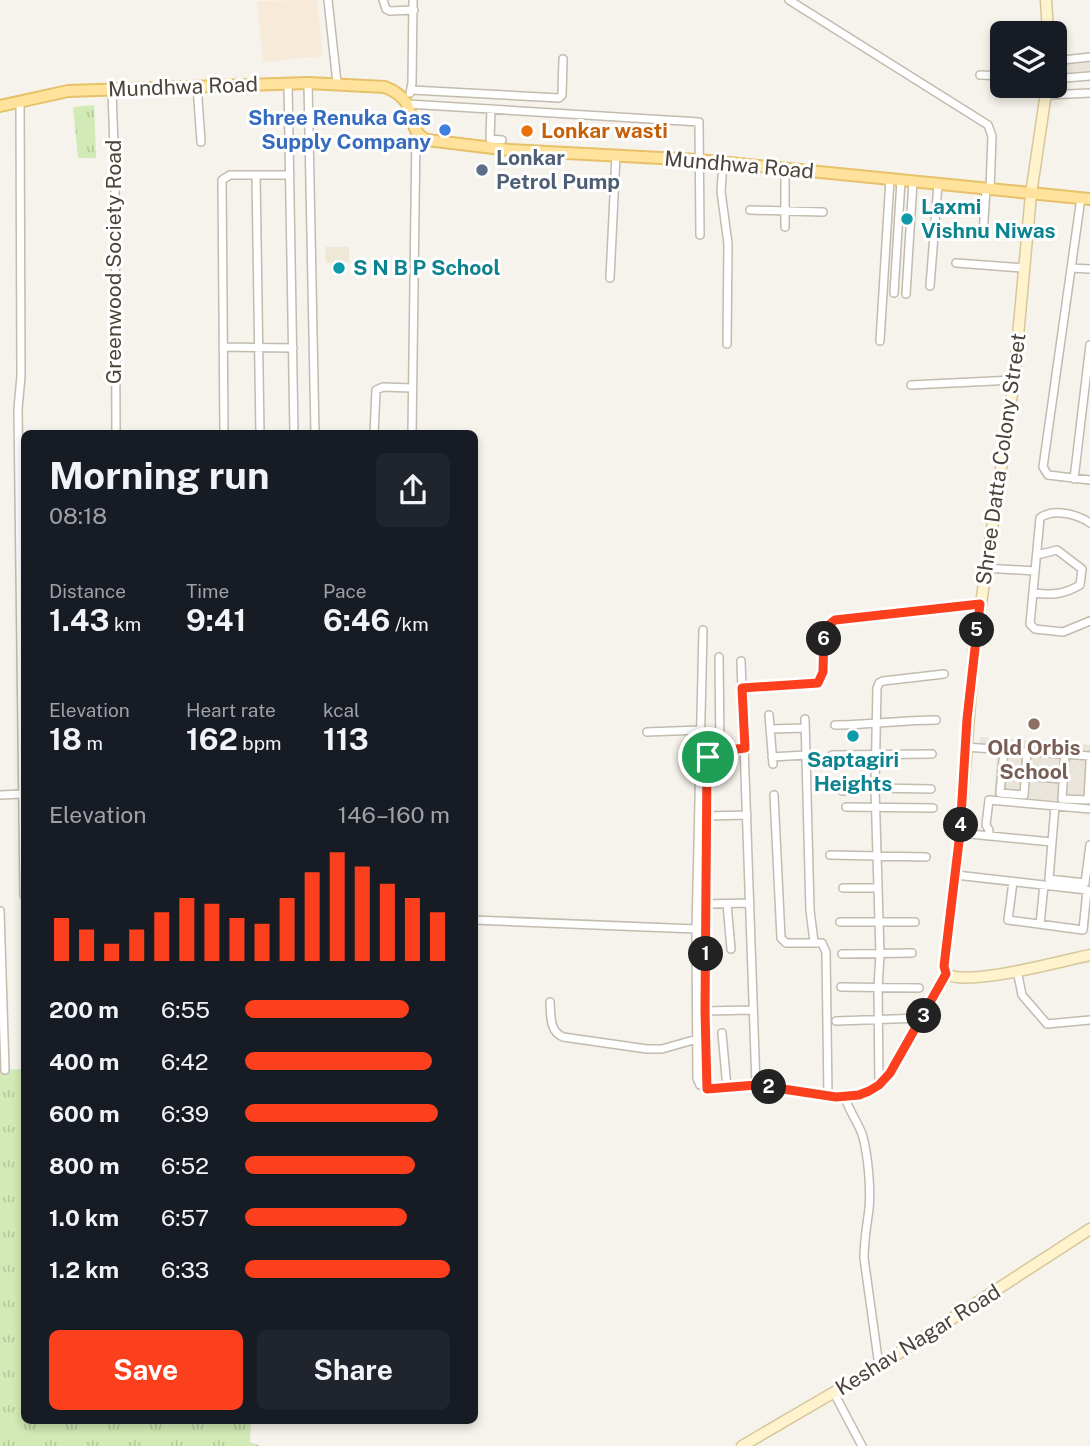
<!DOCTYPE html>
<meta charset="utf-8">
<style>
:root{--surface:#171b24;--page:#20242c;--text:#f1f3f6;--muted:#9ea1a6;--accent:#fc3f1d}
body{margin:0;font-family:"Public Sans",sans-serif;background:var(--page);color:var(--text);height:100vh;display:flex;flex-direction:column;font-size:26px;white-space:nowrap}
*{box-sizing:border-box;margin:0}
p{font-size:23px;color:var(--muted)}
.icon{flex:none;width:38px;height:38px;fill:none;stroke:currentColor;stroke-width:2;stroke-linecap:round;stroke-linejoin:round}
.map{position:relative;flex:1;overflow:hidden}
.details{position:absolute;left:21px;top:430px;width:457px;height:994px;display:flex;flex-direction:column;background:var(--surface);border-radius:10px;box-shadow:0 4px 10px #0003}
.details>*{flex:none}
.buttons{position:absolute;left:990px;top:21px;display:grid;gap:14px}
.buttons a{display:grid;place-items:center;width:77px;height:77px;border-radius:10px;background:var(--surface);box-shadow:0 4px 10px #0003;font-size:35px}
.pin{position:absolute;display:grid;place-items:center;width:60px;height:60px;color:#fff;margin:-30px;border:4px solid #fff;border-radius:50%;box-shadow:0 2px 7px #0007}
.km{position:absolute;width:35px;height:35px;margin:-18px;border-radius:50%;background:#222;color:#fff;font-size:19px;line-height:35px;text-align:center}
.round{display:grid;place-items:center;flex:none;width:74px;height:74px;border-radius:10px;background:var(--page)}
.headline{display:flex;align-items:center;justify-content:space-between;height:119px;padding:0 28px}
h1{font-size:38px;font-weight:700;line-height:52px}
.figures{display:grid;grid-template-columns:repeat(3,1fr);gap:10px;height:119px;padding:7px 28px}
.figures div{display:grid;align-content:center}
.figures b{font-size:30px;font-weight:700}
.figures small{font-size:19px;font-weight:400}
.figures p{font-size:19px}
.chart{height:196px;padding:14px 28px}
.chart p{display:flex;justify-content:space-between}
.chart svg{width:100%;height:126px;margin-top:7px;stroke:var(--accent);stroke-width:6}
.button{display:flex;gap:14px;margin-top:auto;padding:14px 28px}
.button a{flex:1;height:80px;border-radius:10px;background:var(--accent);color:#fff;font-size:28px;font-weight:700;line-height:80px;text-align:center}
.button a+a{background:var(--page);color:var(--text)}
ul{padding:0 28px;list-style:none;font-size:23px}
li{display:grid;grid-template-columns:112px 84px 1fr;align-items:center;height:52px}
li i{height:18px;border-radius:9px;background:var(--accent)}
.map>svg:first-child{display:block}
.residential{fill:#eae5da}
.commercial{fill:#f7ead8}
.education{fill:#efe8d6}
.grass{fill:url(#grass-tufts)}
.lines{fill:none;stroke-linecap:round;stroke-linejoin:round}
.street-casing{stroke:#c2bbae;stroke-width:10}
.secondary-casing{stroke:#d6c79b;stroke-width:13}
.primary-casing{stroke:#e6c16a;stroke-width:14}
.street{stroke:#fff;stroke-width:7}
.secondary{stroke:#fff3cd;stroke-width:10}
.primary{stroke:#ffe39c;stroke-width:10}
.route-casing{stroke:#fff;stroke-width:14}
.route{stroke:#fc3f1d;stroke-width:9}
.shop-dot{fill:#3f7fe0;stroke:#fff;stroke-width:2.5}
.food-dot{fill:#e8710a;stroke:#fff;stroke-width:2.5}
.service-dot{fill:#5c6f8a;stroke:#fff;stroke-width:2.5}
.culture-dot{fill:#0f9aa8;stroke:#fff;stroke-width:2.5}
.education-dot{fill:#8d6e63;stroke:#fff;stroke-width:2.5}
.labels{text-anchor:middle;stroke-width:6;stroke-linejoin:round;paint-order:stroke}
.street-label{font-size:21px;fill:#4b4439;stroke:#fff}
.shop-label{font-size:21px;font-weight:bold;fill:#366cbe;stroke:#fff;text-anchor:end}
.food-label{font-size:21px;font-weight:bold;fill:#c56008;stroke:#fff;text-anchor:start}
.service-label{font-size:21px;font-weight:bold;fill:#4e5e75;stroke:#fff;text-anchor:start}
.culture-label{font-size:21px;font-weight:bold;fill:#0d838f;stroke:#fff;text-anchor:start}
.education-label{font-size:21px;font-weight:bold;fill:#785e54;stroke:#fff}
</style>
<div class="map">
<svg width="1090" height="1446" viewBox="0 0 1090 1446">
<defs>
<pattern id="grass-tufts" width="24" height="20" patternUnits="userSpaceOnUse" patternTransform="scale(1.75)"><rect width="24" height="20" fill="#d2eab5"/><path d="M3 7l-1-3M5 7V3M7 7l1-3M15 17l-1-3M17 17v-4M19 17l1-3" fill="none" stroke="#b6ca9c"/></pattern>
</defs>
<rect width="100%" height="100%" fill="#f6f3ec"/>
<path class="residential" d="M1090,56v21l-35,3v-21z
M980,737l110,8v58l-96,-7 3,-45 -18,-2z"/>
<path class="commercial" d="M317,0l6,56 -60,6 -6,-61z"/>
<path class="education" d="M325,247h24v15l-23,1z"/>
<path class="grass" d="M94,105l2,53h-18l-5,-51z
M24,1069v352h227l-1,21 11,4h-261v-376z"/>
<g class="lines">
<defs>
<path id="street" d="M328,0l9,83
M383,0l3,9 4,2 24,-1
M789,0l199,125 4,11 -2,54
M1055,73h6l4,5 25,-2
M1061,73l2,-13 27,-3
M980,75l23,1
M288,83l6,351
M308,83l7,351
M197,85l4,57
M112,89l3,89 1,256
M412,90l147,8 3,-3 1,-36
M410,93l2,-10 1,-83
M1046,95l44,-2
M20,102l1,274 -3,33 6,486
M408,104l291,18 1,113
M491,109l-1,30 12,1
M723,162l-2,29 7,53 -1,100
M256,175l4,259
M1081,198l-38,269 5,8 42,5
M750,210l73,2
M785,227v-58
M983,235l3,-46
M956,263l67,5
M1071,268l19,1
M610,278l6,-123
M930,286l8,-102
M894,293l7,-112
M906,294l7,-112
M880,341l10,-162
M223,347l70,1
M911,385l103,-5
M224,434l-2,-254 8,-5h60
M374,434l2,-44 7,-3 29,1
M412,434l4,-302
M1074,479l16,-134
M1090,523c-13,-9 -37,-15 -50,-5l-10,106 5,5 28,3 27,-11
M985,568l50,3
M1033,593c19,2 30,2 47,-8l2,-16 -25,-19 -20,5
M703,630l-7,299 1,149 3,7c19,10 38,-1 58,0 48,5 94,30 132,-12l56,-99
M719,657l1,93
M741,661l15,424
M742,688l76,-5 5,-11 1,-43 11,-9 145,-16
M769,715l4,49
M805,719l5,191 4,32
M835,725c34,0 67,-5 101,-5
M770,729l35,-1
M647,732l53,-2
M965,747l125,9
M1004,750l-4,43 24,2 3,-43
M1065,754l-3,45 26,1 2,-38
M832,755l100,-1
M772,757l33,-2
M1025,776l38,3
M842,791l33,-3 56,1
M0,795l23,-1
M774,795l7,143 5,5h36l4,9 2,145
M846,807l87,1
M707,816l40,-1
M960,833l92,9 -3,37 36,4 5,-38
M988,836l1,-6 -3,-5 3,-25 101,9
M1052,842l3,-36
M830,855l96,2
M956,875l131,15 -4,40 -75,-10 5,-38
M843,888h34
M706,904l44,-1
M727,904l4,45
M0,911l5,159
M474,920l222,9
M840,922h75
M1040,924l4,-39
M842,954l70,-1
M1017,970l5,25 25,29 43,-4
M841,987l78,1
M550,1002c1,13 -1,29 13,35l84,12h15l35,-10
M705,1011l47,-1
M836,1021l86,-3
M722,1033l5,55
M879,1085l-1,-97 2,-34 -5,-166 2,-100 2,-5 4,-2 61,-7
M707,1089l-2,-78 2,-249 5,-10 33,-4
M845,1097c4,15 14,26 18,40 5,19 8,52 6,72 -2,16 -5,31 -5,49l15,108
M834,1393l28,53"/>
<path id="secondary" d="M1046,0l2,33
M1047,86l-16,108 -17,186 -40,271 -14,182 -16,133 2,8c21,13 116,-13 144,-19
M742,1446l137,-80 211,-137"/>
<path id="primary" d="M0,106l68,-15 240,-8 77,4c38,15 17,41 42,53l83,10 189,10 391,39"/>
</defs>
<use href="#street" class="street-casing"/>
<use href="#secondary" class="secondary-casing"/>
<use href="#primary" class="primary-casing"/>
<use href="#street" class="street"/>
<use href="#secondary" class="secondary"/>
<use href="#primary" class="primary"/>
</g>
<g class="lines">
<defs>
<path id="route" d="M980,604l-13,115 -7,114 -16,133 2,8 -56,99 -11,12 -10,6 -10,4 -23,2 -80,-12 -49,4 -2,-78 2,-249 5,-10 33,-4 -3,-60 76,-5 5,-11 1,-43 11,-9z"/>
</defs>
<use href="#route" class="route-casing"/>
<use href="#route" class="route"/>
</g>
<circle class="shop-dot" cx="445" cy="130" r="7"/>
<circle class="food-dot" cx="527" cy="131" r="7"/>
<circle class="service-dot" cx="482" cy="170" r="7"/>
<g class="culture-dot">
<circle cx="907" cy="219" r="7"/>
<circle cx="339" cy="268" r="7"/>
<circle cx="853" cy="736" r="7"/>
</g>
<circle class="education-dot" cx="1034" cy="724" r="7"/>
<g class="labels">
<g class="street-label">
<text transform="translate(183 87) rotate(-2)" y="7">Mundhwa Road</text>
<text transform="translate(739 165) rotate(5)" y="7">Mundhwa Road</text>
<text transform="translate(114 262) rotate(-90)" y="7">Greenwood Society Road</text>
<text transform="translate(1001 459) rotate(-82)" y="7">Shree Datta Colony Street</text>
<text transform="translate(918 1340) rotate(-32)" y="7">Keshav Nagar Road</text>
</g>
<g class="shop-label">
<text x="431" y="125">Shree Renuka Gas<tspan x="431" dy="24">Supply Company</tspan></text>
</g>
<g class="food-label">
<text x="541" y="138">Lonkar wasti</text>
</g>
<g class="service-label">
<text x="496" y="165">Lonkar<tspan x="496" dy="24">Petrol Pump</tspan></text>
</g>
<g class="culture-label">
<text x="921" y="214">Laxmi<tspan x="921" dy="24">Vishnu Niwas</tspan></text>
<text x="353" y="275">S N B P School</text>
<text x="853" y="767" text-anchor="middle">Saptagiri<tspan x="853" dy="24">Heights</tspan></text>
</g>
<g class="education-label">
<text x="1034" y="755">Old Orbis<tspan x="1034" dy="24">School</tspan></text>
</g>
</g>
</svg>
<div class="buttons">
<a><svg class="icon" aria-label="layers" viewBox="0 0 24 24"><path d="M12 4l9 5-9 5-9-5zM3 14l9 5 9-5"/></svg></a>
</div>
<div class="pin" style="left:708px;top:757px;background:#1e9e55"><svg class="icon" aria-label="arrive" viewBox="0 0 24 24"><path d="M6 21V4h12l-3 4 3 4H6"/></svg></div>
<b class="km" style="left:706px;top:954px">1</b>
<b class="km" style="left:769px;top:1087px">2</b>
<b class="km" style="left:924px;top:1016px">3</b>
<b class="km" style="left:961px;top:825px">4</b>
<b class="km" style="left:977px;top:630px">5</b>
<b class="km" style="left:824px;top:639px">6</b>
<section class="details">
<div class="headline"><div><h1>Morning run</h1><p>08:18</p></div><a class="round"><svg class="icon" aria-label="share" viewBox="0 0 24 24"><path d="M12 15V3M7 8l5-5 5 5M5 13v7h14v-7"/></svg></a></div>
<div class="figures">
<div><p>Distance</p><b>1.43<small> km</small></b></div>
<div><p>Time</p><b>9:41</b></div>
<div><p>Pace</p><b>6:46<small> /km</small></b></div>
</div>
<div class="figures">
<div><p>Elevation</p><b>18<small> m</small></b></div>
<div><p>Heart rate</p><b>162<small> bpm</small></b></div>
<div><p>kcal</p><b>113</b></div>
</div>
<div class="chart"><p><span>Elevation</span>146–160 m</p>
<svg viewBox="0 0 160 44" preserveAspectRatio="none"><path d="M5 44V29M15 44V33M25 44V38M35 44V33M45 44V27M55 44V22M65 44V24M75 44V29M85 44V31M95 44V22M105 44V13M115 44V6M125 44V11M135 44V17M145 44V22M155 44V27"/></svg>
</div>
<ul>
<li><b>200 m</b>6:55<i style="width:80%"></i></li>
<li><b>400 m</b>6:42<i style="width:91%"></i></li>
<li><b>600 m</b>6:39<i style="width:94%"></i></li>
<li><b>800 m</b>6:52<i style="width:83%"></i></li>
<li><b>1.0 km</b>6:57<i style="width:79%"></i></li>
<li><b>1.2 km</b>6:33<i style="width:100%"></i></li>
</ul>
<div class="button"><a>Save</a><a>Share</a></div>
</section>
</div>
